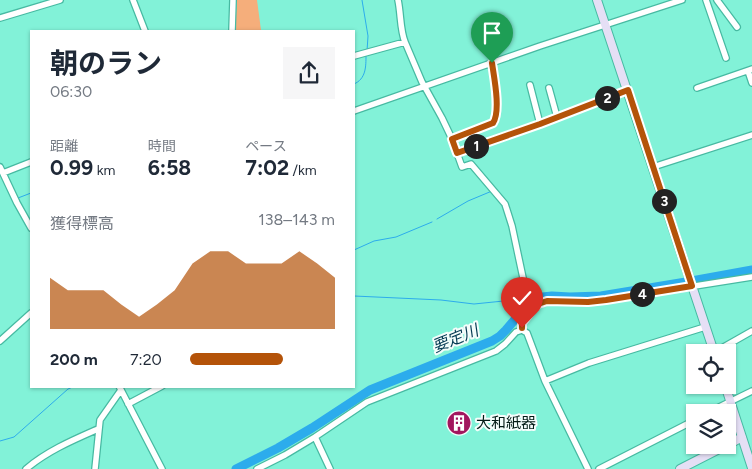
<!DOCTYPE html>
<html lang="ja">
<meta charset="utf-8">
<style>
:root{--surface:#fff;--page:#f6f6f7;--text:#1f2937;--muted:#747a83;--accent:#b45309}
body{margin:0;font-family:Figtree,"Noto Sans JP",sans-serif;background:var(--page);color:var(--text);height:100vh;display:flex;flex-direction:column;font-size:19px;white-space:nowrap}
*{box-sizing:border-box;margin:0}
p{font-size:16px;color:var(--muted)}
.icon{flex:none;width:28px;height:28px;fill:none;stroke:currentColor;stroke-width:2;stroke-linecap:round;stroke-linejoin:round}
.map{position:relative;flex:1;overflow:hidden}
.sheet{position:absolute;left:30px;top:30px;width:325px;height:358px;display:flex;flex-direction:column;background:var(--surface);border-radius:0px;box-shadow:0 1px 4px #0004}
.sheet>*{flex:none}
.controls{position:absolute;left:686px;top:344px;display:grid;gap:10px}
.controls a{display:grid;place-items:center;width:50px;height:50px;border-radius:0px;background:var(--surface);box-shadow:0 1px 4px #0004;font-size:25px}
.pin{position:absolute;display:grid;place-items:center;width:42px;height:42px;color:#fff;margin:-51px -21px;border-radius:50% 50% 50% 0;rotate:-45deg;box-shadow:0 0 5px #0007}
.pin .icon{rotate:45deg}
.km{position:absolute;width:25px;height:25px;margin:-12px;border-radius:50%;background:#222;color:#fff;font-size:14px;line-height:25px;text-align:center}
.round{display:grid;place-items:center;flex:none;width:52px;height:52px;border-radius:0px;background:var(--page)}
.head{display:flex;align-items:center;justify-content:space-between;height:85px;padding:0 20px}
h1{font-size:28px;font-weight:700;line-height:38px}
.stats{display:grid;grid-template-columns:repeat(3,1fr);gap:8px;height:85px;padding:5px 20px}
.stats div{display:grid;align-content:center}
.stats b{font-size:21px;font-weight:700}
.stats small{font-size:14px;font-weight:400}
.stats p{font-size:14px}
.chart{height:140px;padding:10px 20px}
.chart p{display:flex;justify-content:space-between}
.chart svg{width:100%;height:90px;margin-top:5px;fill:var(--accent);opacity:.7}
ul{padding:0 20px;list-style:none;font-size:16px}
li{display:grid;grid-template-columns:80px 60px 1fr;align-items:center;height:38px}
li i{height:12px;border-radius:6px;background:var(--accent)}
.map>svg:first-child{display:block}
.green{fill:#f5ae7b}
.lines{fill:none;stroke-linecap:round;stroke-linejoin:round}
.stream{stroke:#2cacec;stroke-width:1}
.river{stroke:#2cacec;stroke-width:9}
.street-casing{stroke:#47baa2;stroke-width:8}
.secondary-casing{stroke:#47baa2;stroke-width:10}
.street{stroke:#fff;stroke-width:5.5}
.secondary{stroke:#e5dff5;stroke-width:8}
.route-casing{stroke:#fff;stroke-width:10}
.route{stroke:#b45309;stroke-width:6}
.labels{text-anchor:middle;stroke-width:4;stroke-linejoin:round;paint-order:stroke}
.poi-label{font-size:15px;fill:#021a15;stroke:#f4fdfb;text-anchor:start}
.water-label{font-size:16px;font-style:italic;fill:#043a53;stroke:#f4fdfb}
</style>
<div class="map">
<svg width="752" height="469" viewBox="0 0 752 469">
<rect width="100%" height="100%" fill="#82f2d8"/>
<path class="green" d="M237,0h20l4,30 -5,1h-21z"/>
<g class="lines">
<path class="stream" d="M362,0l6,36 -1,15
M425,83l119,-41
M354,84c12,-5 12,-17 12,-29
M354,108l30,-10
M17,197l1,1 13,-5
M437,219l31,-18 24,-10
M354,250l20,-9 22,-4 36,-15
M354,296l87,4 33,4 59,-6
M6,339l25,-22
M0,441l14,-4 54,-48 7,-3"/>
<path class="river" d="M236,469l42,-21 34,-20 58,-38 122,-49 8,-5 6,-6 27,-32 19,-2 18,1 31,-1 85,-14 66,-12"/>
<defs>
<path id="street" d="M133,0l12,31
M398,0c3,14 2,30 7,42l17,40 20,36 10,21 41,-16c7,-13 1,-45 -1,-60
M706,0l20,58
M717,0l20,27
M0,18l60,-18
M232,31l1,-31
M354,56l51,-14
M748,71l4,12
M530,85l10,39
M549,88l8,29
M697,88l55,-19
M354,111l186,-65 142,-46
M452,139l5,14 83,-29 88,-34
M457,153l5,14 9,-3 34,40 7,22 14,66
M0,167l17,36 14,25
M653,167l99,-32
M3,173l28,-11
M522,330c0,-12 12,-26 24,-28 7,-2 16,-1 24,0 12,0 24,-1 36,-2l146,-23
M522,330l5,3 18,48 43,88
M0,341l31,-28
M715,352l37,-21
M545,381l44,-18 116,-36
M119,386l43,83
M128,404l34,-18
M709,412l43,-21
M315,437l15,32
M26,469c21,-18 47,-29 72,-40
M95,469l5,-49 21,-30
M257,469l28,-14 30,-18 52,-35 129,-51 9,-7 11,-12 6,-2
M599,469l96,-49"/>
<path id="secondary" d="M597,0l117,352
M725,385l27,83
M728,445l14,-8
M680,469l47,-24"/>
</defs>
<use href="#street" class="street-casing"/>
<use href="#secondary" class="secondary-casing"/>
<use href="#street" class="street"/>
<use href="#secondary" class="secondary"/>
</g>
<g class="lines">
<defs>
<path id="route" d="M492,63c2,14 9,48 1,60l-41,16 5,14 83,-29 88,-34 64,196 -86,14 -18,2 -41,-1 -9,3 -6,6 -10,13v5"/>
</defs>
<use href="#route" class="route-casing"/>
<use href="#route" class="route"/>
</g>
<defs>
<symbol id="building-disc" viewBox="-11 -11 22 22"><circle r="9.5" fill="#a2165e" stroke="#f4fdfb"/><path d="M-4-6H4V6H1V3H-1V6H-4ZM-2.5-4.3h1.7v1.8h-1.7ZM.8-4.3h1.7v1.8H.8ZM-2.5-1h1.7V.8h-1.7ZM.8-1h1.7V.8H.8Z" fill="#fff"/></symbol>
</defs>
<g fill-rule="evenodd">
<use href="#building-disc" x="445" y="409" width="28" height="28"/>
</g>
<g class="labels">
<g class="poi-label">
<text x="476" y="428">大和紙器</text>
</g>
<g class="water-label">
<text transform="translate(455 338) rotate(-22)" y="6">要定川</text>
</g>
</g>
</svg>
<div class="controls">
<a><svg class="icon" aria-label="locate" viewBox="0 0 24 24"><circle cx="12" cy="12" r="6"/><path d="M12 2v4M12 18v4M2 12h4M18 12h4"/></svg></a>
<a><svg class="icon" aria-label="layers" viewBox="0 0 24 24"><path d="M12 4l9 5-9 5-9-5zM3 14l9 5 9-5"/></svg></a>
</div>
<div class="pin" style="left:492px;top:63px;background:#1e9e55"><svg class="icon" aria-label="arrive" viewBox="0 0 24 24"><path d="M6 21V4h12l-3 4 3 4H6"/></svg></div>
<div class="pin" style="left:522px;top:328px;background:#d93025"><svg class="icon" aria-label="check" viewBox="0 0 24 24"><path d="M5 12l5 5 9-10"/></svg></div>
<b class="km" style="left:476px;top:146px">1</b>
<b class="km" style="left:607px;top:98px">2</b>
<b class="km" style="left:664px;top:201px">3</b>
<b class="km" style="left:642px;top:294px">4</b>
<section class="sheet">
<div class="head"><div><h1>朝のラン</h1><p>06:30</p></div><a class="round"><svg class="icon" aria-label="share" viewBox="0 0 24 24"><path d="M12 15V3M7 8l5-5 5 5M5 13v7h14v-7"/></svg></a></div>
<div class="stats">
<div><p>距離</p><b>0.99<small> km</small></b></div>
<div><p>時間</p><b>6:58</b></div>
<div><p>ペース</p><b>7:02<small> /km</small></b></div>
</div>
<div class="chart"><p><span>獲得標高</span>138–143 m</p>
<svg viewBox="0 0 160 44" preserveAspectRatio="none"><path d="M0 44V19L10 25L20 25L30 25L40 32L50 38L60 32L70 25L80 12L90 6L100 6L110 12L120 12L130 12L140 6L150 12L160 19V44z"/></svg>
</div>
<ul>
<li><b>200 m</b>7:20<i style="width:64%"></i></li>
</ul>
</section>
</div>
